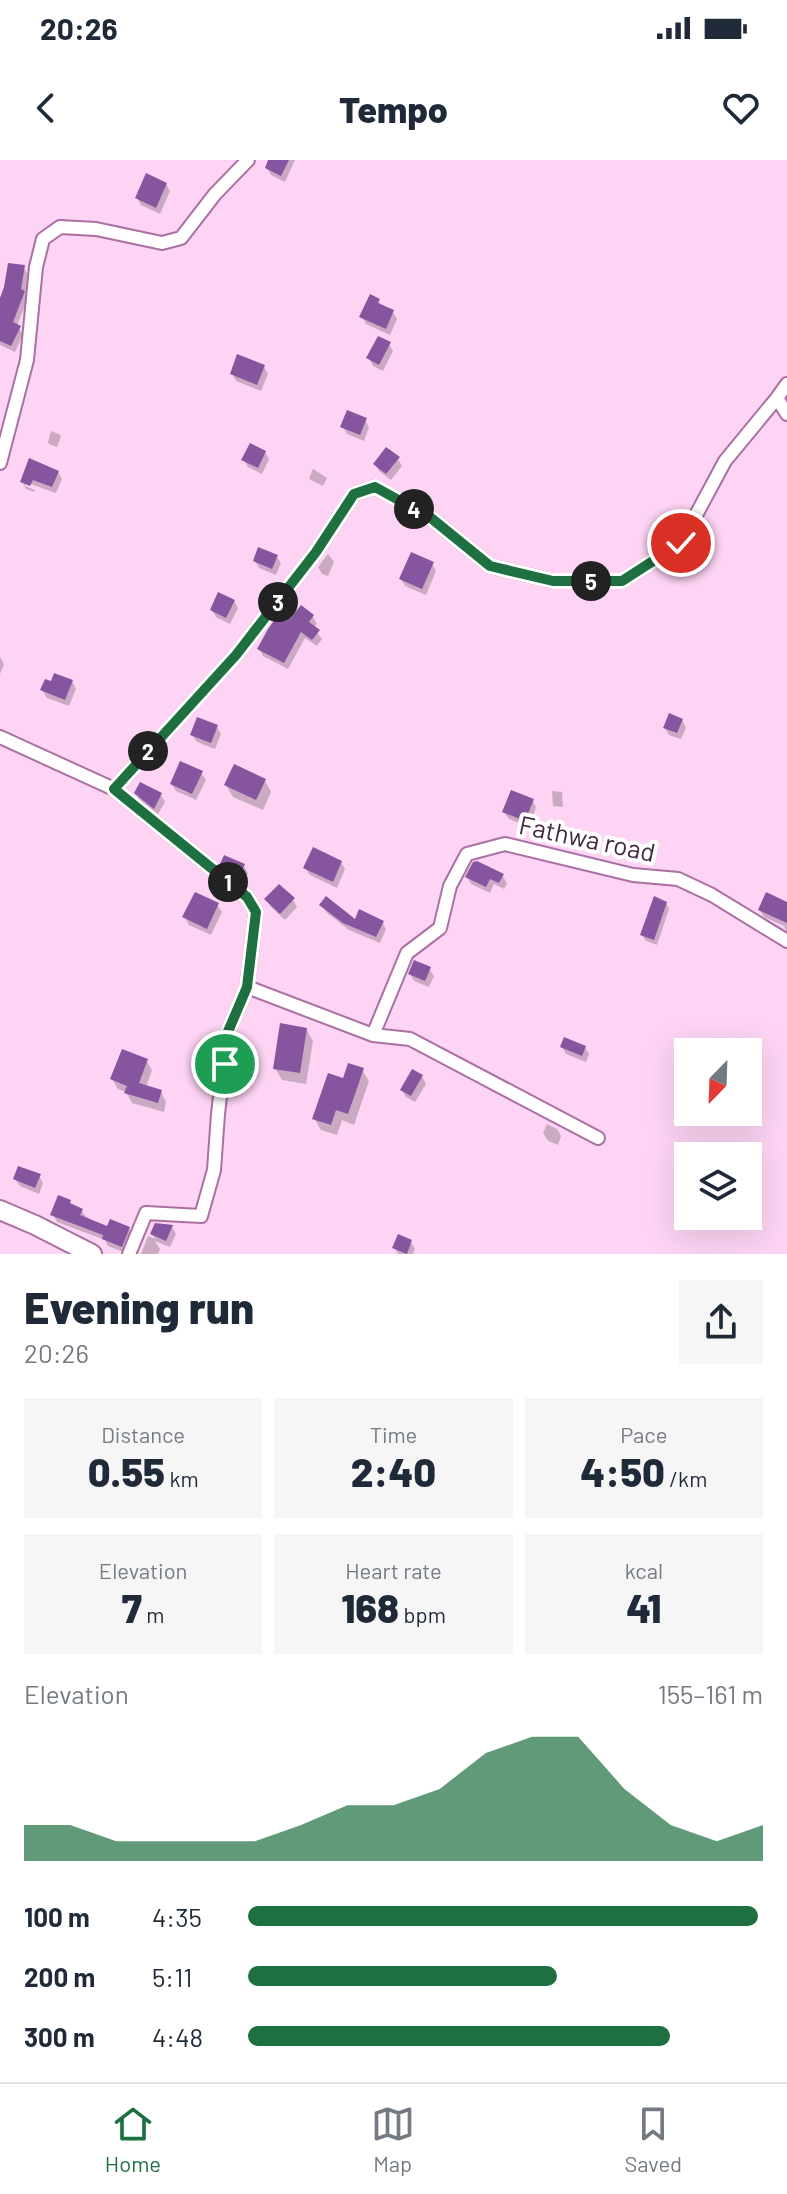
<!DOCTYPE html>
<meta charset="utf-8">
<style>
:root{--surface:#fff;--page:#f6f6f7;--text:#1f2937;--muted:#747a83;--line:#e0e1e3;--accent:#1e7041}
body{margin:0;font-family:Barlow,sans-serif;background:var(--page);color:var(--text);height:100vh;display:flex;flex-direction:column;font-size:30px;white-space:nowrap}
*{box-sizing:border-box;margin:0}
p{font-size:26px;color:var(--muted)}
.icon{flex:none;width:44px;height:44px;fill:none;stroke:currentColor;stroke-width:2;stroke-linecap:round;stroke-linejoin:round}
.map{position:relative;height:1094px;overflow:hidden}
.drawer{display:flex;flex-direction:column;background:var(--surface);flex:1}
.drawer>*{flex:none}
.needle{width:52px;rotate:203deg}
.fabs{position:absolute;left:674px;top:878px;display:grid;gap:16px}
.fabs a{display:grid;place-items:center;width:88px;height:88px;border-radius:0px;background:var(--surface);box-shadow:0 8px 32px #0002;font-size:40px}
.pin{position:absolute;display:grid;place-items:center;width:68px;height:68px;color:#fff;margin:-34px;border:4px solid #fff;border-radius:50%;box-shadow:0 2px 8px #0007}
.km{position:absolute;width:40px;height:40px;margin:-20px;border-radius:50%;background:#222;color:#fff;font-size:22px;line-height:40px;text-align:center}
.round{display:grid;place-items:center;flex:none;width:84px;height:84px;border-radius:0px;background:var(--page)}
.headline{display:flex;align-items:center;justify-content:space-between;height:136px;padding:0 24px}
h1{font-size:44px;font-weight:800;line-height:60px}
.metrics{display:grid;grid-template-columns:repeat(3,1fr);gap:12px;height:136px;padding:8px 24px}
.metrics div{display:grid;align-content:center;border-radius:0px;background:var(--page);text-align:center}
.metrics b{font-size:40px;font-weight:800}
.metrics small{font-size:22px;font-weight:400}
.metrics p{font-size:22px}
.chart{height:224px;padding:16px 24px}
.chart p{display:flex;justify-content:space-between}
.chart svg{width:100%;height:144px;margin-top:8px;fill:var(--accent);opacity:.7}
ul{padding:0 24px;list-style:none;font-size:26px}
li{display:grid;grid-template-columns:128px 96px 1fr;align-items:center;height:60px}
li i{height:20px;border-radius:10px;background:var(--accent)}
.status{display:flex;justify-content:space-between;align-items:center;height:56px;padding:0 40px;background:var(--surface);direction:ltr}
.status svg{height:22px;fill:currentColor}
header{display:flex;justify-content:space-between;align-items:center;height:104px;padding:0 24px;background:var(--surface);font-size:36px;font-weight:800}
.tab-bar{display:flex;justify-content:space-around;align-items:center;height:112px;border-top:2px solid var(--line);background:var(--surface);font-size:22px;color:var(--muted)}
.tab-bar a{display:grid;justify-items:center;gap:4px}
.tab-bar .current{color:var(--accent)}
.map>svg:first-child{display:block}
.shadow{fill:#0003}
.building{fill:#86559f}
.lines{fill:none;stroke-linecap:round;stroke-linejoin:round}
.street-casing{stroke:#ac6fa1;stroke-width:16}
.primary-casing{stroke:#ac6fa1;stroke-width:22}
.street{stroke:#fff;stroke-width:12}
.primary{stroke:#fff;stroke-width:18}
.route-casing{stroke:#fff;stroke-width:16}
.route{stroke:#1e7041;stroke-width:10}
.labels{text-anchor:middle;stroke-width:8;stroke-linejoin:round;paint-order:stroke}
.street-label{font-size:26px;fill:#43293e;stroke:#fff}
</style>
<div class="status"><b>20:26</b><svg viewBox="0 0 49 12"><path d="M0 12V9h3v3zM5 12V6h3v6zM10 12V3h3v9zM15 12V0h3v12zM26 1h20v11H26zM47 4h2v5h-2z"/></svg></div>
<header><svg class="icon" aria-label="back" viewBox="0 0 24 24"><path d="M15 5l-7 7 7 7"/></svg>Tempo<svg class="icon" aria-label="heart" viewBox="0 0 24 24"><path d="M12 20l-8-8c-3-5 5-10 8-4 3-6 11-1 8 4z"/></svg></header>
<div class="map">
<svg width="787" height="1094" viewBox="0 0 787 1094">
<rect width="100%" height="100%" fill="#fdd4f4"/>
<path class="shadow" d="M271,0h24l-10,22 -14,-7 -4,-7z
M166,24l4,7 -10,23 -19,-9 -4,-7z
M23,107l5,7 -3,21 2,5 -10,26 6,8 -8,18 -15,-7v-27z
M378,140l4,7 11,5 4,7 -7,16 -24,-11 -4,-7z
M389,184l4,7 -10,20 -10,-5 -4,-8z
M264,207l4,7 -7,17 -25,-10 -4,-8z
M365,260l4,7 -5,14 -17,-7 -4,-7z
M51,271l8,3 2,3 -4,10 -8,-3 -1,-2z
M265,292l4,7 -7,15 -14,-7 -4,-7z
M398,299l4,7 -11,14 -12,-9 -4,-7z
M313,309l14,9 -4,8 -12,-6 -2,-2z
M58,312l4,7 -6,14 -31,-11v4l10,4 -1,2 -8,-3 -4,-8z
M328,394l6,8 -6,14 -6,-2 -4,-7z
M276,396l5,7 -5,12 -17,-7 -4,-7z
M432,404l4,7 -10,24 -21,-9 -4,-7z
M234,441l4,7 -8,16 -14,-7 -4,-7z
M302,448l11,9 4,7 -4,4 9,11 -5,7 -12,-8 -17,31 -25,-13 -4,-7 32,-28z
M0,497l4,7 -4,10z
M72,521l4,8 -7,17 -22,-8 -5,-8z
M682,560l4,8 -5,11 -12,-4 -4,-7z
M217,567l4,7 -6,15 -18,-7 -5,-7z
M201,613l5,7 -10,20 -20,-9 -4,-7z
M265,621l6,11 -8,18 -30,-13 -7,-12z
M552,631l10,1 1,15 -10,-1z
M136,633l25,2 4,7 -7,12 -18,-13z
M532,640l4,7 -7,20 -20,-8 -5,-7z
M341,702l4,7 -8,19 -27,-13 -5,-7z
M222,703l22,3 4,7 -4,8 -17,-10z
M502,715l5,8 -3,6 -10,-5 -4,9 -19,-9 -4,-7z
M267,740h26l4,7 -12,13 -14,-13z
M666,743l3,6 -12,36 -11,-4 -4,-6z
M787,744v29l-3,-7 -20,-9 -4,-7z
M217,745l5,7 -11,23 -22,-10 -4,-8z
M322,745l34,17h26l4,7 -6,14 -31,-13 -23,-18z
M429,809l5,7 -5,11 -15,-6 -4,-7z
M306,869l7,12 -7,43 -24,-4 -7,-12z
M562,887h23l4,7 -3,8 -20,-8z
M146,900l6,10 -6,17 15,5 5,10 -2,10 -32,-9 -6,-11 -8,-3 -6,-10z
M362,910l7,11 -15,44 -12,-5 -5,15 -16,-5 -7,-12 30,-38z
M422,916l4,8 -11,18 -9,-5 -4,-7z
M547,964l10,5 4,7 -3,9 -10,-4 -5,-8z
M39,1016l4,7 -4,11 -19,-8 -5,-7z
M70,1042l3,5 8,3 5,7 22,11 21,1 4,7 -7,17 -18,-7 -3,-6 -48,-18 -4,-8z
M172,1067l4,7 -6,13 -15,-6 5,8 -2,5h-17l7,-18 7,3 -3,-5z
M411,1082l4,7 -2,5h-15l-3,-6z"/>
<path class="building" d="M268,0h21l-8,16 -16,-8z
M146,13l21,10 -11,25 -21,-10z
M8,103l17,2 -4,24 4,2 -12,31 8,4 -10,20 -11,-5v-43l4,-11z
M370,134l10,5 -2,4 16,7 -8,19 -27,-12z
M378,176l13,6 -12,23 -13,-7z
M237,194l28,11 -8,20 -27,-11z
M347,250l20,8 -7,17 -20,-8z
M250,283l16,8 -8,17 -17,-8z
M386,287l14,10 -14,17 -13,-10z
M29,298l30,13 -7,16 -19,-7 -3,6 -10,-4z
M258,387l20,8 -6,14 -19,-8z
M411,392l23,10 -12,27 -23,-10z
M218,432l17,8 -9,18 -16,-8z
M301,445l13,10 -5,7 11,8 -8,10 -11,-8 -17,31 -27,-14 11,-20 13,-18 10,7z
M54,513l19,7 -8,20 -25,-10 5,-11 6,2z
M669,553l14,6 -6,14 -14,-5z
M197,557l21,8 -7,18 -21,-8z
M180,601l23,10 -11,23 -22,-10z
M234,604l32,15 -10,21 -32,-15z
M140,622l22,11 -8,16 -20,-16z
M511,630l23,9 -9,22 -23,-9z
M313,687l29,14 -9,21 -30,-14z
M224,695l21,9 -5,11 -11,-4 -9,-7z
M477,701l27,13 -5,9 -9,-4 -4,8 -21,-10 8,-15z
M279,724l16,14 -15,16 -16,-15z
M195,732l24,11 -12,26 -25,-12z
M766,732l21,10v21l-29,-13z
M326,736l29,23 4,-10 25,12 -8,16 -33,-14 -24,-18z
M654,736l13,6 -13,38 -14,-5z
M414,800l17,7 -6,14 -17,-7z
M280,863l27,5 -7,45 -27,-4z
M564,877l22,9 -4,10 -22,-9z
M122,889l26,10 -9,24 23,7 -4,13 -34,-10 3,-7 -17,-7z
M348,903l16,5 -16,46 -12,-4 -5,15 -19,-6 16,-46 15,5z
M412,909l11,6 -12,21 -11,-6z
M18,1006l23,8 -6,14 -22,-9z
M58,1035l13,5 -1,3 13,6 -3,6 27,11 3,-7 20,8 -8,20 -20,-8 1,-4 -53,-20z
M155,1063l18,2 -7,16 -16,-7z
M398,1074l14,6 -5,14 -15,-6z"/>
<g class="lines">
<defs>
<path id="street" d="M787,224l-10,14 10,16
M0,303l27,-103 9,-93 7,-28 17,-12 36,2 66,14 19,-5 34,-44 33,-34
M0,577l114,52 133,108 9,15 -9,75
M114,629l122,-134 80,-103 38,-58 21,-7 56,31 59,48 63,15h69l59,-38 44,-82 52,-63
M373,875l37,4 188,99
M129,1094l17,-41 55,3 13,-46 4,-56 9,-80 20,-47 126,48 34,-82 33,-25 10,-42 17,-32 38,-10 128,31 45,4 34,16 75,46"/>
<path id="primary" d="M0,1050l35,15 57,29"/>
</defs>
<use href="#street" class="street-casing"/>
<use href="#primary" class="primary-casing"/>
<use href="#street" class="street"/>
<use href="#primary" class="primary"/>
</g>
<g class="lines">
<defs>
<path id="route" d="M225,904l2,-30 20,-47 9,-75 -9,-15 -133,-108 122,-134 80,-103 38,-58 21,-7 56,31 59,48 63,15h69l59,-38"/>
</defs>
<use href="#route" class="route-casing"/>
<use href="#route" class="route"/>
</g>
<g class="labels">
<g class="street-label">
<text transform="translate(587 679) rotate(12)" y="9">Fathwa road</text>
</g>
</g>
</svg>
<div class="fabs">
<a><svg class="needle" viewBox="-14 -14 28 28"><path d="M0-13l5 13h-10z" fill="#e53935"/><path d="M0 13l5-13h-10z" fill="#747a83"/></svg></a>
<a><svg class="icon" aria-label="layers" viewBox="0 0 24 24"><path d="M12 4l9 5-9 5-9-5zM3 14l9 5 9-5"/></svg></a>
</div>
<div class="pin" style="left:225px;top:904px;background:#1e9e55"><svg class="icon" aria-label="arrive" viewBox="0 0 24 24"><path d="M6 21V4h12l-3 4 3 4H6"/></svg></div>
<div class="pin" style="left:681px;top:383px;background:#d93025"><svg class="icon" aria-label="check" viewBox="0 0 24 24"><path d="M5 12l5 5 9-10"/></svg></div>
<b class="km" style="left:228px;top:722px">1</b>
<b class="km" style="left:148px;top:591px">2</b>
<b class="km" style="left:278px;top:442px">3</b>
<b class="km" style="left:414px;top:349px">4</b>
<b class="km" style="left:591px;top:421px">5</b>
</div>
<section class="drawer">
<div class="headline"><div><h1>Evening run</h1><p>20:26</p></div><a class="round"><svg class="icon" aria-label="share" viewBox="0 0 24 24"><path d="M12 15V3M7 8l5-5 5 5M5 13v7h14v-7"/></svg></a></div>
<div class="metrics">
<div><p>Distance</p><b>0.55<small> km</small></b></div>
<div><p>Time</p><b>2:40</b></div>
<div><p>Pace</p><b>4:50<small> /km</small></b></div>
</div>
<div class="metrics">
<div><p>Elevation</p><b>7<small> m</small></b></div>
<div><p>Heart rate</p><b>168<small> bpm</small></b></div>
<div><p>kcal</p><b>41</b></div>
</div>
<div class="chart"><p><span>Elevation</span>155–161 m</p>
<svg viewBox="0 0 160 44" preserveAspectRatio="none"><path d="M0 44V33L10 33L20 38L30 38L40 38L50 38L60 33L70 27L80 27L90 22L100 11L110 6L120 6L130 22L140 33L150 38L160 33V44z"/></svg>
</div>
<ul>
<li><b>100 m</b>4:35<i style="width:99%"></i></li>
<li><b>200 m</b>5:11<i style="width:60%"></i></li>
<li><b>300 m</b>4:48<i style="width:82%"></i></li>
</ul>
</section>
<nav class="tab-bar">
<a class="current"><svg class="icon" aria-label="home" viewBox="0 0 24 24"><path d="M3 11l9-7 9 7M6 9v11h12V9"/></svg>Home</a>
<a><svg class="icon" aria-label="map" viewBox="0 0 24 24"><path d="M3 6l6-2 6 2 6-2v14l-6 2-6-2-6 2zM9 4v14M15 6v14"/></svg>Map</a>
<a><svg class="icon" aria-label="saved" viewBox="0 0 24 24"><path d="M7 4h10v16l-5-4-5 4z"/></svg>Saved</a>
</nav>
